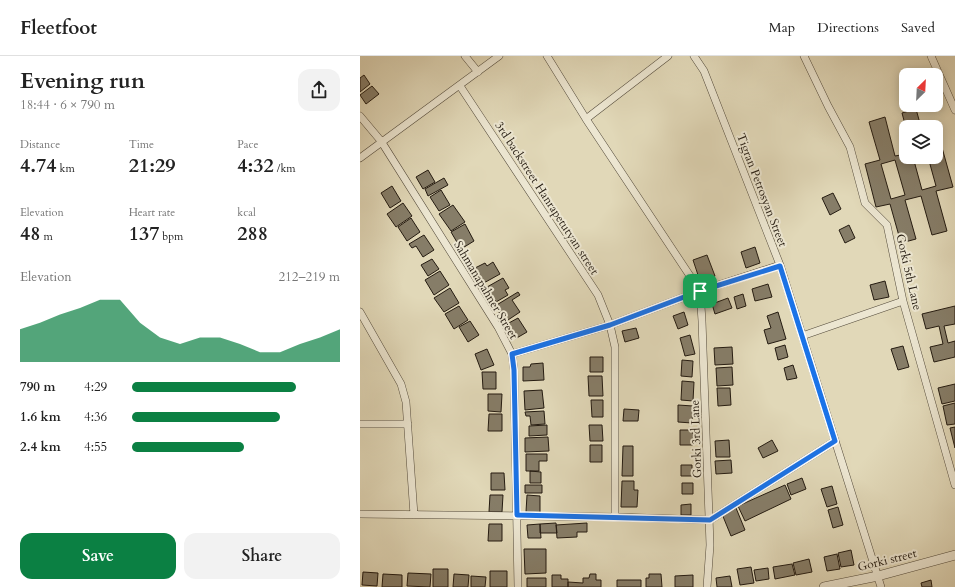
<!DOCTYPE html>
<meta charset="utf-8">
<style>
:root{--surface:#fff;--page:#f2f2f2;--text:#222;--muted:#767676;--line:#e0e0e0;--accent:#0b8043}
body{margin:0;font-family:Cardo,serif;background:var(--page);color:var(--text);height:100vh;display:flex;flex-direction:column;font-size:15px;white-space:nowrap}
*{box-sizing:border-box;margin:0}
p{font-size:13px;color:var(--muted)}
.icon{flex:none;width:22px;height:22px;fill:none;stroke:currentColor;stroke-width:2;stroke-linecap:round;stroke-linejoin:round}
.map{position:relative;flex:1;overflow:hidden}
.drawer{display:flex;flex-direction:column;background:var(--surface);width:360px}
.drawer>*{flex:none}
.needle{width:26px;rotate:24deg}
.controls{position:absolute;left:539px;top:12px;display:grid;gap:8px}
.controls a{display:grid;place-items:center;width:44px;height:44px;border-radius:8px;background:var(--surface);box-shadow:0 2px 10px #0003;font-size:20px}
.pin{position:absolute;display:grid;place-items:center;width:34px;height:34px;color:#fff;margin:-17px;border-radius:8px;box-shadow:0 2px 6px #0006}
.round{display:grid;place-items:center;flex:none;width:42px;height:42px;border-radius:12px;background:var(--page)}
.overview{display:flex;align-items:center;justify-content:space-between;height:68px;padding:0 20px}
h1{font-size:22px;font-weight:600;line-height:30px}
.stats{display:grid;grid-template-columns:repeat(3,1fr);gap:6px;height:68px;padding:4px 20px}
.stats div{display:grid;align-content:center}
.stats b{font-size:20px;font-weight:600}
.stats small{font-size:11px;font-weight:400}
.stats p{font-size:11px}
.chart{height:112px;padding:8px 20px}
.chart p{display:flex;justify-content:space-between}
.chart svg{width:100%;height:72px;margin-top:4px;fill:var(--accent);opacity:.7}
.cta{display:flex;gap:8px;margin-top:auto;padding:8px 20px}
.cta a{flex:1;height:46px;border-radius:12px;background:var(--accent);color:#fff;font-size:16px;font-weight:600;line-height:46px;text-align:center}
.cta a+a{background:var(--page);color:var(--text)}
ul{padding:0 20px;list-style:none;font-size:13px}
li{display:grid;grid-template-columns:64px 48px 1fr;align-items:center;height:30px}
li i{height:10px;border-radius:5px;background:var(--accent)}
header{display:flex;align-items:center;gap:24px;box-sizing:border-box;height:56px;padding:0 20px;background:var(--surface);border-bottom:1px solid var(--line)}
header strong{font-size:19px}
nav{display:flex;gap:22px;margin-inline-start:auto;font-size:14px}
main{display:flex;flex:1;min-height:0}
.map>svg:first-child{display:block}
.building{fill:#867d68;stroke:#241b11;fill-rule:evenodd}
.lines{fill:none;stroke-linecap:round;stroke-linejoin:round}
.minor-casing{stroke:#534a3b;stroke-width:8}
.tertiary-casing{stroke:#534a3b;stroke-width:10}
.minor{stroke:#ece6d1;stroke-width:7}
.tertiary{stroke:#ece6d1;stroke-width:9}
.route-casing{stroke:#fff;stroke-width:8}
.route{stroke:#1a73e8;stroke-width:5}
.labels{text-anchor:middle;stroke-width:4;stroke-linejoin:round;paint-order:stroke}
.street-label{font-size:12px;fill:#241b11;stroke:#ece6d1}
</style>
<header>
<strong>Fleetfoot</strong>
<nav><a>Map</a><a>Directions</a><a>Saved</a></nav>
</header>
<main>
<section class="drawer">
<div class="overview"><div><h1>Evening run</h1><p>18:44 · 6 × 790 m</p></div><a class="round"><svg class="icon" aria-label="share" viewBox="0 0 24 24"><path d="M12 15V3M7 8l5-5 5 5M5 13v7h14v-7"/></svg></a></div>
<div class="stats">
<div><p>Distance</p><b>4.74<small> km</small></b></div>
<div><p>Time</p><b>21:29</b></div>
<div><p>Pace</p><b>4:32<small> /km</small></b></div>
</div>
<div class="stats">
<div><p>Elevation</p><b>48<small> m</small></b></div>
<div><p>Heart rate</p><b>137<small> bpm</small></b></div>
<div><p>kcal</p><b>288</b></div>
</div>
<div class="chart"><p><span>Elevation</span>212–219 m</p>
<svg viewBox="0 0 160 44" preserveAspectRatio="none"><path d="M0 44V24L10 20L20 15L30 11L40 6L50 6L60 20L70 29L80 33L90 29L100 29L110 33L120 38L130 38L140 33L150 29L160 24V44z"/></svg>
</div>
<ul>
<li><b>790 m</b>4:29<i style="width:79%"></i></li>
<li><b>1.6 km</b>4:36<i style="width:71%"></i></li>
<li><b>2.4 km</b>4:55<i style="width:54%"></i></li>
</ul>
<div class="cta"><a>Save</a><a>Share</a></div>
</section>
<div class="map">
<svg width="595" height="531" viewBox="0 0 595 531">
<rect width="100%" height="100%" fill="#e1d8b8"/>
<filter id="stains"><feTurbulence type="fractalNoise" baseFrequency=".005" numOctaves="4"/><feColorMatrix values="0 0 0 0 .2 0 0 0 0 .09 0 0 0 0 .02 0 0 0 .5 -.17"/></filter>
<radialGradient id="worn" r=".72"><stop offset=".6" stop-color="#630" stop-opacity="0"/><stop offset="1" stop-color="#630" stop-opacity=".3"/></radialGradient>
<path class="building" d="M4,19l6,9 -10,8v-14z
M12,30l7,8 -13,10 -6,-9z
M556,53l5,18 -15,1 -4,-15z
M525,61l10,39 11,-2v3h7l9,33 14,-4 -8,-29h8v-12l5,-1 12,43 -17,4 11,40 -15,4 -11,-39 -16,4 11,39 -15,4 -11,-39 -14,3 -11,-43 15,-4 -11,-38zM535,104l10,35 -14,4 -10,-35z
M68,114l7,12 -12,7 -7,-12z
M84,122l4,7 -20,11 -3,-7z
M32,130l9,15 -11,7 -9,-15z
M81,134l9,15 -11,6 -9,-14z
M473,137l8,16 -11,6 -8,-17z
M43,147l9,13 -16,11 -9,-13z
M93,149l12,17 -14,9 -12,-17z
M51,162l9,14 -13,9 -9,-14z
M105,168l9,17 -13,8 -10,-17z
M489,169l6,13 -10,5 -6,-13z
M64,179l10,15 -11,7 -7,-11 -4,2 -3,-4z
M395,191l5,16 -14,5 -5,-16z
M347,199l8,21 -15,5 -7,-21z
M72,203l7,10 -11,7 -7,-11z
M133,206l7,12 -18,10 -9,-15 12,-6 2,3z
M80,215l9,14 -15,10 -9,-15z
M143,222l6,10 -4,2 3,5 -12,7 -9,-15z
M525,225l4,16 -15,3 -4,-15z
M408,228l4,13 -17,4 -3,-12z
M90,232l9,15 -15,9 -10,-14z
M158,236l2,3 -8,5 8,12 -15,10 -10,-16z
M383,238l3,12 -9,3 -3,-12z
M368,242l4,10 -17,6 -3,-10z
M99,250l9,14 -14,9 -9,-15z
M595,250v18l-11,2 4,17 7,-2v16l-21,5 -4,-15 13,-3 -4,-18 -13,3 -4,-15z
M324,256l4,13 -10,4 -5,-13z
M418,256l8,27 -18,5 -4,-14 7,-2 -4,-12z
M158,262l9,14 -12,7 -8,-15z
M110,265l9,14 -11,7 -9,-15z
M276,272l3,10 -14,4 -3,-11z
M330,279l5,19 -10,2 -5,-18z
M425,289l3,12 -10,3 -3,-12z
M543,290l6,21 -11,3 -7,-21z
M372,291l1,17 -18,1 -1,-17z
M127,293l7,16 -13,5 -6,-16z
M230,301h13v15h-13z
M322,304l11,1 -1,16 -11,-1z
M183,307l1,17 -21,1v-14h7l1,-3z
M433,309l4,13 -10,2 -3,-12z
M372,311l1,18 -16,1 -1,-18z
M122,316h14v17h-13z
M228,320h14l1,20h-14z
M322,325l12,1 -1,19 -12,-1z
M595,328v17l-13,3 -4,-16z
M357,332h13l1,17 -13,1z
M182,334l2,18 -19,2 -1,-19z
M128,338h14l-1,18 -13,-1z
M231,344h12v17h-11z
M595,347v21l-8,1 -4,-19z
M318,349l15,1 -1,17 -14,-1z
M264,353l15,1 -1,11h-15z
M184,355l1,13 -14,1 -1,-9h-4l-1,-4z
M129,358h13v17h-14z
M187,369v10l-18,1v-10z
M229,369h13l1,16h-13z
M595,371v21l-5,-20z
M320,374h13v15h-13z
M188,381l1,14 -24,1v-14z
M369,384l1,17h-14l-1,-16z
M412,384l6,11 -15,7 -5,-10z
M230,389h12v17h-12z
M263,390h10v30h-11z
M166,398h21v7h-8v10h-13z
M371,404l1,13 -16,1 -1,-13z
M321,409h11v11h-11z
M170,415l11,1v11h-11z
M131,417h13l1,17h-14z
M442,422l4,11 -15,6 -4,-11z
M262,425h12v9h4l-1,17h-16z
M322,427h11v11h-11z
M165,429h17v8h-17z
M425,429l6,14 -46,22 -7,-15z
M472,430l5,18 -10,3 -6,-18z
M130,439h13l-1,17h-13z
M167,439l13,1v17l-14,-1z
M331,448v11h-10v-10z
M478,451l5,18 -10,3 -5,-18z
M376,452l9,22 -14,6 -9,-22z
M196,467l1,10h-17v-9z
M227,467v9h-10v5l-20,1 -1,-13z
M129,468h13v17h-14z
M180,468l1,14h-13l-1,-13z
M164,493h22v24l-21,1z
M491,494l3,15 -13,2 -3,-14z
M477,498l3,15 -13,2 -3,-14z
M449,503l3,13 -16,3 -3,-12z
M432,508l3,11 -20,4 -2,-12z
M391,511l3,16 -14,2 -3,-16z
M408,512l1,11 -13,2 -2,-11z
M73,513h15v18h-15z
M130,515h17v16h-17z
M3,516l15,1 -1,13 -15,-1z
M48,517l23,1 -1,13 -23,-1z
M23,518l19,1v12h-20z
M94,518l15,1 -1,12h-15z
M230,518h6v6h5v7h-33v-5l15,1v-5h6z
M289,518h12l1,13h-16v-9h3z
M192,519h9v4h7v8h-16z
M333,519v12h-18v-11z
M111,520l15,1 -1,10h-14z
M370,520l2,11h-15l-1,-9z
M167,522h19v9h-19z
M257,524h24v7h-24z
M571,524l1,7h-10l-1,-4z"/>
<g class="lines">
<defs>
<path id="minor" d="M105,0l13,16
M187,0l39,63 114,172 2,30 8,224 -3,42
M334,0l10,15 76,194 101,322
M444,0l24,50 22,41 15,56 22,22 16,76 52,184
M571,0l24,54
M100,30l138,209 12,30 5,22v170
M0,60l21,25 117,186 14,27 2,16 4,217
M226,63l82,-63
M0,102l139,-102
M0,256l41,72 5,18 8,113
M442,280l101,-35
M152,298l98,-29 90,-34 80,-26
M0,368h48
M0,458l255,3 95,3 125,-79"/>
<path id="tertiary" d="M464,531l54,-11 77,-21"/>
</defs>
<use href="#minor" class="minor-casing"/>
<use href="#tertiary" class="tertiary-casing"/>
<use href="#minor" class="minor"/>
<use href="#tertiary" class="tertiary"/>
</g>
<g class="lines">
<defs>
<path id="route" d="M420,210l55,175 -125,79 -193,-5 -3,-145 -2,-16 98,-29 90,-34z"/>
</defs>
<use href="#route" class="route-casing"/>
<use href="#route" class="route"/>
</g>
<g class="labels">
<g class="street-label">
<text transform="translate(402 134) rotate(69)" y="4">Tigran Petrosyan Street</text>
<text transform="translate(187 142) rotate(57)" y="4">3rd backstreet Hanrapetutyan street</text>
<text transform="translate(549 216) rotate(77)" y="4">Gorki 5th Lane</text>
<text transform="translate(126 234) rotate(59)" y="4">Sahmanapahner Street</text>
<text transform="translate(336 383) rotate(-92)" y="4">Gorki 3rd Lane</text>
<text transform="translate(527 504) rotate(-14)" y="4">Gorki street</text>
</g>
</g>
<rect width="100%" height="100%" filter="url(#stains)"/>
<rect width="100%" height="100%" fill="url(#worn)"/>
</svg>
<div class="controls">
<a><svg class="needle" viewBox="-14 -14 28 28"><path d="M0-13l5 13h-10z" fill="#e53935"/><path d="M0 13l5-13h-10z" fill="#767676"/></svg></a>
<a><svg class="icon" aria-label="layers" viewBox="0 0 24 24"><path d="M12 4l9 5-9 5-9-5zM3 14l9 5 9-5"/></svg></a>
</div>
<div class="pin" style="left:340px;top:235px;background:#1e9e55"><svg class="icon" aria-label="arrive" viewBox="0 0 24 24"><path d="M6 21V4h12l-3 4 3 4H6"/></svg></div>
</div>
</main>
